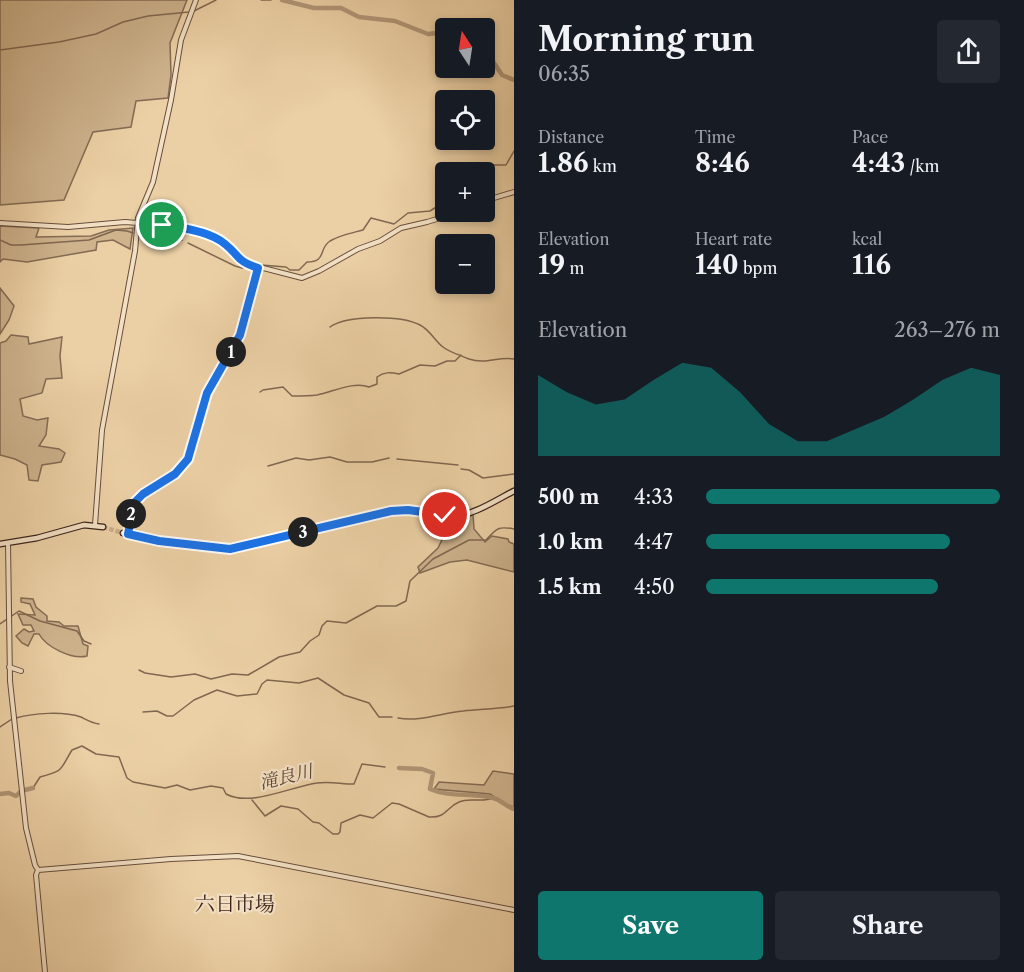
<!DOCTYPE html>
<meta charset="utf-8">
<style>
:root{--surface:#171b24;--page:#242831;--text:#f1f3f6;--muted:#9ea1a6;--accent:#0f766e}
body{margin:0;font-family:"Libre Caslon Text","Noto Serif JP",serif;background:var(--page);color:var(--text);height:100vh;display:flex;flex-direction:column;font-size:22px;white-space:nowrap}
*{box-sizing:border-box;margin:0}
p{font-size:20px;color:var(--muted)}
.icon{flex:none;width:33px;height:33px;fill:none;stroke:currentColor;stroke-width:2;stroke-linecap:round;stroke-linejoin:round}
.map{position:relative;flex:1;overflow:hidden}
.sheet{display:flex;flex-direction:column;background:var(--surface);width:510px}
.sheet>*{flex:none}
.needle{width:39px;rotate:348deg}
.tools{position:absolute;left:435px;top:18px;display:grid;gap:12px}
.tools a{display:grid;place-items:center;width:60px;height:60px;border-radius:6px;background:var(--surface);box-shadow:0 3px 9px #0003;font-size:30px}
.pin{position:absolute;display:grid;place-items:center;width:51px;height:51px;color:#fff;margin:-26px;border:3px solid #fff;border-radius:50%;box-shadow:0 2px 6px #0007}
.km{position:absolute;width:30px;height:30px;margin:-15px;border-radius:50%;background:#222;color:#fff;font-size:16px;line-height:30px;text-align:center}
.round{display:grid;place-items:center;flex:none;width:63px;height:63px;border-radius:6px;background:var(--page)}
.overview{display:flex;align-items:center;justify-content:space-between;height:102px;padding:0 24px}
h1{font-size:33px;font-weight:700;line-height:45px}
.stats{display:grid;grid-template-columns:repeat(3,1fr);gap:9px;height:102px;padding:6px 24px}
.stats div{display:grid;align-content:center}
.stats b{font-size:26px;font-weight:700}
.stats small{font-size:16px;font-weight:400}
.stats p{font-size:16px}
.chart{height:168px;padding:12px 24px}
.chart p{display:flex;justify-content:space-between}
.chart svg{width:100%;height:108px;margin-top:6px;fill:var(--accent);opacity:.7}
.action{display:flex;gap:12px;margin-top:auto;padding:12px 24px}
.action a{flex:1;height:69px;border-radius:6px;background:var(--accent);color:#fff;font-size:24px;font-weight:700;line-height:69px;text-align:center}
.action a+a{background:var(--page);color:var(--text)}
ul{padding:0 24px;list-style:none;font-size:20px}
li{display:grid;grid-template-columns:96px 72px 1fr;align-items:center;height:45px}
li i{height:15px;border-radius:8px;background:var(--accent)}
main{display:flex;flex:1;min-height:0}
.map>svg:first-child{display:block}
.green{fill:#ceb38d;stroke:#846b54;stroke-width:1.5}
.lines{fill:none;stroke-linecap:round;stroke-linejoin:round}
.stream{stroke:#816751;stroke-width:1.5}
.river{stroke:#b09576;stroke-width:4.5}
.tertiary-tunnel{stroke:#c9ad89;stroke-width:4;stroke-dasharray:4 2;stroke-linecap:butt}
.secondary-tunnel{stroke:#c9ad89;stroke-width:4.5;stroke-dasharray:4.5 2;stroke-linecap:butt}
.tertiary-casing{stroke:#674e3d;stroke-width:6}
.secondary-casing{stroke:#3b231a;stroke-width:7}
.tertiary{stroke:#f3e0c4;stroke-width:4}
.secondary{stroke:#f3e0c4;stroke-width:4.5}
.route-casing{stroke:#fff;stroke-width:12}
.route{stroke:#1a73e8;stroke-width:8}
.labels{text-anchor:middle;stroke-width:4.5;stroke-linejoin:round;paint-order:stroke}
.water-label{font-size:18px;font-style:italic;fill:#5e4536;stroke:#f3e0c4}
.quarter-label{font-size:20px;fill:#3b231a;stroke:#f3e0c4}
</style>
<main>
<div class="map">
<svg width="514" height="972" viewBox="0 0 514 972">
<rect width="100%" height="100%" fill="#ecd0a5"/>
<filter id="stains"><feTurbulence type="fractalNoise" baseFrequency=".00333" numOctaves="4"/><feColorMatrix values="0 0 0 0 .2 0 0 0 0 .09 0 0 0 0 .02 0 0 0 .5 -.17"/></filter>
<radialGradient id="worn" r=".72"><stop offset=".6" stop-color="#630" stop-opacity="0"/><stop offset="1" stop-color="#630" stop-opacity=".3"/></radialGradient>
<path class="green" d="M0,0h187l-17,43 1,32 -3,23 -32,3 -5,26 -38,5 -29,68 -64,5z
M0,226l39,2 -3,9 55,-1 18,-6 24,-2 -3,21 -17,-9 -16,2 -1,8 -69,12 -24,-3 -3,3z
M0,288l14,18 -5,14 -9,14z
M11,335l17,2 1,7 33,-7 -2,19 2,22 -16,1 -4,14 -22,6 3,17 14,4 11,-2 -2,17 -7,11 20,3 6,4 -4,9 -19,3 -4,16 -9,-1 -2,-15 -12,-6 -15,-4v-112l6,-2z
M473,515l1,14 11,13 7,-6 16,3 1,3 5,2v28l-47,-12 -17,2 -30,11 -2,-6 20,-19 13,-27z
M21,598l12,1 3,8 11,9v5l12,1 5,4h14l5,18 5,2 -1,10c-15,4 -41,-9 -48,-22h-5l-6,12 -6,-3 -6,-7 8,-7 5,3 5,-1 -3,-6h-8l-5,-11 17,1 -5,-11 -9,-2z
M493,771l21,3v33l-9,-3 -15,-10 -56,-5 5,-7 45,3z"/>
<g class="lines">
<path class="stream" d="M261,0h10
M194,11l22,-11
M0,50l59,-8 37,-8 27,-12 25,-6 41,-4
M478,172l8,-7h20l8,-14
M140,234h6
M162,235l20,5
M0,240l11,5h10l68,-5 27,-10 11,1 6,2
M188,243l47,23 7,2 7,-2
M261,265l25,2 4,3h9l8,-8c20,0 11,-13 23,-21 10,-6 22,-8 33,-11l8,-12 23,6 14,-11 22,-2 16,-10
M330,327c17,-12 71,-12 90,-2 10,5 15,16 23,22 8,6 17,8 26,12 17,6 29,-3 45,0
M260,392l3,-2 20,-3 9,9c8,0 17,0 25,-1 16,-3 36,-14 52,-8l8,-3v-7c7,-5 13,-5 22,-3l21,-9 15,1 12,-5h8l6,-6
M397,459l61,6
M268,466l28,-8 13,2 21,-3 17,5h25l17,-4
M461,469l8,1 14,8 31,-4
M0,624l19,-13 21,10 37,10 7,10 7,3
M139,670l6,3 26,4 24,-3 16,5 21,-5 16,1 31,-18 21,-5 10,-11 9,-6 3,-9 5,-5 19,2 31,-17h19l10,-5 4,-20 23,-22 36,-19h17c11,-12 12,-14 28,-11
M143,712l14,-1 10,5h6l21,-16 23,-10 20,6 20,-2 5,-10 5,-4 32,3 19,-5 26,17 25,8 10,14h13
M16,718c18,-5 47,-7 65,-1 6,3 11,6 18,7
M398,718c21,4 44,-5 65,-7 17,-2 34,-2 51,-5
M0,727l12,-8
M33,788l7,-11c25,-7 19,-6 32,-27l10,-4 14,8 23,3 8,21 6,4 32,6 12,-3 13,5 21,-4 12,2 3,6c24,13 64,-7 91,-11 13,-2 24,1 37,1l8,-20 23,3
M252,800l13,16 16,-10 17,3 15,13 6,1 14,11h5l2,-2 1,-9 19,-8 13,3 19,-15 7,1 30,13c18,1 16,-9 30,-15 10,-5 23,1 34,-4"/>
<path class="river" d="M282,0l32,8h27l18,9 36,4 33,13 18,-2
M484,60h8l10,15 12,5
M399,768l23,1 11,4 -3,16c20,9 42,3 63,9 9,2 13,9 21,11
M25,790l8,-2
M0,794l9,-1 7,3 4,-4"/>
<path class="tertiary-tunnel" d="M150,224l12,2"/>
<path class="secondary-tunnel" d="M103,527l20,6"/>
<defs>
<path id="tertiary" d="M484,201l30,-9
M0,223l68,4 57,-5 25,2
M162,226l32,5 29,11 21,21 58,15 17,-7 39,-22 22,-8 21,-13 26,-6 33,-10
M95,525l7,-95 33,-179 3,-33 15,-36 18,-82 10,-60 15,-40
M128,534l5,-31 10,-9 32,-20 13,-15 19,-66 33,-58 18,-67
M8,543l2,138 16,147 9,37 3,5 -2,5 9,97
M9,667l12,4
M38,870l133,-11 67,-3 276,54"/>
<path id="secondary" d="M123,533l36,8 71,8 161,-38c21,-2 40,5 61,5 21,0 44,-16 62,-25
M0,544l37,-6 47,-13 19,2"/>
</defs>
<use href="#tertiary" class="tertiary-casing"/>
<use href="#secondary" class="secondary-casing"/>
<use href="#tertiary" class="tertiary"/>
<use href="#secondary" class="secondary"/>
</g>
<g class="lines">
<defs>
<path id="route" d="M162,225c18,2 48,6 63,19 16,13 10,16 33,24l-18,67 -33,58 -19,66 -13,15 -32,20 -9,9 -6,31 31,7 71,8 161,-38 17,-1 37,5"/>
</defs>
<use href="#route" class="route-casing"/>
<use href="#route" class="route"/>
</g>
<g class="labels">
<g class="water-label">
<text transform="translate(286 777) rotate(-13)" y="6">滝良川</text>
</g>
<g class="quarter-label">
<text x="235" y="911">六日市場</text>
</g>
</g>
<rect width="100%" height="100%" filter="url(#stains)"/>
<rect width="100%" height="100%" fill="url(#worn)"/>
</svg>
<div class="tools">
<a><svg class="needle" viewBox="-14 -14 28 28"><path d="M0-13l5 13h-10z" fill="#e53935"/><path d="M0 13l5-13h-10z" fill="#9ea1a6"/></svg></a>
<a><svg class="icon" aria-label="locate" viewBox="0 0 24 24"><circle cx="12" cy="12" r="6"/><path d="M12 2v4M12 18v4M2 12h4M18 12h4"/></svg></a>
<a>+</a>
<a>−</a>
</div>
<div class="pin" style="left:162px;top:225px;background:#1e9e55"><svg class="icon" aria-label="arrive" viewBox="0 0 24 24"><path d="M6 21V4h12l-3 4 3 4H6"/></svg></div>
<div class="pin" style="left:445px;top:515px;background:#d93025"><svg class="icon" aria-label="check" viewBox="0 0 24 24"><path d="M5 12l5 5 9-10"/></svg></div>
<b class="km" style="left:231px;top:352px">1</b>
<b class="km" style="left:131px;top:514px">2</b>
<b class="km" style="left:303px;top:532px">3</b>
</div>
<section class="sheet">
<div class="overview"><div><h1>Morning run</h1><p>06:35</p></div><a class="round"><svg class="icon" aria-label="share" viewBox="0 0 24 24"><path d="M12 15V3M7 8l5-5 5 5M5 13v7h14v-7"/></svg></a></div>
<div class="stats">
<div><p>Distance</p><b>1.86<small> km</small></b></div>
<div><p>Time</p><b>8:46</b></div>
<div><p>Pace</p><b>4:43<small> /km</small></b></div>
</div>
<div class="stats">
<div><p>Elevation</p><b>19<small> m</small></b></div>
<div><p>Heart rate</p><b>140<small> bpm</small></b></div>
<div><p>kcal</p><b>116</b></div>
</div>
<div class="chart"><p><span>Elevation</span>263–276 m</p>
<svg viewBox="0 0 160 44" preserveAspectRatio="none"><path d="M0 44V11L10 18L20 23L30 21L40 13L50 6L60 8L70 18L80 31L90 38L100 38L110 33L120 28L130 21L140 13L150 8L160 11V44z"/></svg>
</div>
<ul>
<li><b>500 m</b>4:33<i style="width:100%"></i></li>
<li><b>1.0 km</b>4:47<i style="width:83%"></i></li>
<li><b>1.5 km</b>4:50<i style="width:79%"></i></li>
</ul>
<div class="action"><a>Save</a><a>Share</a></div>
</section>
</main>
